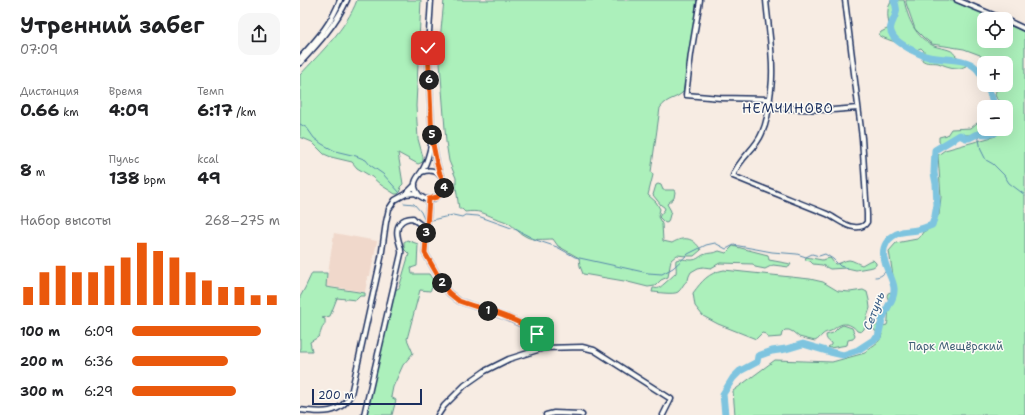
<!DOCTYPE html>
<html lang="ru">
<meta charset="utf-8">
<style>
:root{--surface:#fff;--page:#f6f6f6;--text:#202124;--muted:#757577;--accent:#ea580c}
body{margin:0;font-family:"Shantell Sans",sans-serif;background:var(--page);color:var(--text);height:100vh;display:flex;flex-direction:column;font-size:15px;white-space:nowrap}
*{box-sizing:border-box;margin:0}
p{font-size:13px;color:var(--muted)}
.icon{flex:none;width:22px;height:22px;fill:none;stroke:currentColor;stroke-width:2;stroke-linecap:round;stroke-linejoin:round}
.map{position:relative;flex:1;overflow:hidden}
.sheet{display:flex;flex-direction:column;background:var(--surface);width:300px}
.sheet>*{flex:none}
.fabs{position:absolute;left:677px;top:12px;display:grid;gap:8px}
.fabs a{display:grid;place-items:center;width:36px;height:36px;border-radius:8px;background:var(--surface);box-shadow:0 4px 16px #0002;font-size:20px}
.scale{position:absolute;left:12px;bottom:10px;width:110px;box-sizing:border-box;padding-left:4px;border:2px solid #1b2f5e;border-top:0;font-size:11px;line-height:14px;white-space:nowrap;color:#1b2f5e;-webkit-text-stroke:3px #fdfcf7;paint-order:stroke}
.pin{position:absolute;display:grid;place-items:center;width:34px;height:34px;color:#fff;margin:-17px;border-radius:8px;box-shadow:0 2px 6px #0006}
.km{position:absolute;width:20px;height:20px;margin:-10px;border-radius:50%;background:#222;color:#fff;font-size:11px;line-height:20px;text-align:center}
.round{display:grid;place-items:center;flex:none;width:42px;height:42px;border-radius:12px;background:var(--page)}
.head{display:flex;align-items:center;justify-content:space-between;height:68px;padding:0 20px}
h1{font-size:22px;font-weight:700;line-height:30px}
.stats{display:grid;grid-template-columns:repeat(3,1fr);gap:6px;height:68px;padding:4px 20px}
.stats div{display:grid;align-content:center}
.stats b{font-size:17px;font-weight:700}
.stats small{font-size:11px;font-weight:400}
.stats p{font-size:11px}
.chart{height:112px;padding:8px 20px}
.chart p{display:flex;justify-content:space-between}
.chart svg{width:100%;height:72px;margin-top:4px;stroke:var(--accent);stroke-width:6}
ul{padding:0 20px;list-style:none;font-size:13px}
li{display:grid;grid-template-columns:64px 48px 1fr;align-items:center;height:30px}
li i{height:10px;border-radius:5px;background:var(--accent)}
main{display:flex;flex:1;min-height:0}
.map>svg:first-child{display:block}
.built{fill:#f0d8cb}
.green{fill:#acf0bb;stroke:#64908c}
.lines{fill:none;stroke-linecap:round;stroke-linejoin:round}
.stream{stroke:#5688ab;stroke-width:1}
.river{stroke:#7ec4df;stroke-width:7}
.minor-casing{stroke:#1b2f5e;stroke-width:7}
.minor{stroke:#fdfcf7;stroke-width:4}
.route-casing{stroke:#fff;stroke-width:8}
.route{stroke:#ea580c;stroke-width:5}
.labels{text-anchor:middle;stroke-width:3;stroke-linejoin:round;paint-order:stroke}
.park-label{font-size:11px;fill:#3f5f75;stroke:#fdfcf7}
.water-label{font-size:12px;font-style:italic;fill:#395c85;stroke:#fdfcf7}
.quarter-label{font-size:13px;letter-spacing:1px;fill:#1b2f5e;stroke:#fdfcf7}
</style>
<main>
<section class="sheet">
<div class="head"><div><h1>Утренний забег</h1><p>07:09</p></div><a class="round"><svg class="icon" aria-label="share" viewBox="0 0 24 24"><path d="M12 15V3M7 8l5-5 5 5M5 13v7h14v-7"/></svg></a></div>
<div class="stats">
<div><p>Дистанция</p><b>0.66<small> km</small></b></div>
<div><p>Время</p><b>4:09</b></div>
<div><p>Темп</p><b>6:17<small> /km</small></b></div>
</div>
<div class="stats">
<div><b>8<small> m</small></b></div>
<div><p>Пульс</p><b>138<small> bpm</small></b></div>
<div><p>kcal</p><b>49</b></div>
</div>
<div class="chart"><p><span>Набор высоты</span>268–275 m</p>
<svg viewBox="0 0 160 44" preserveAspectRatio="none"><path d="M5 44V33M15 44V24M25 44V20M35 44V24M45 44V24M55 44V20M65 44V15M75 44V6M85 44V11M95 44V15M105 44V24M115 44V29M125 44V33M135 44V33M145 44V38M155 44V38"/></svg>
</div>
<ul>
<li><b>100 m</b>6:09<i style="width:87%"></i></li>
<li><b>200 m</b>6:36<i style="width:65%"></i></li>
<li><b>300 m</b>6:29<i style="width:70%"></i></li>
</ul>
</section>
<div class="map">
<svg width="725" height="415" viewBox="0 0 725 415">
<rect width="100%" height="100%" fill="#f7ece3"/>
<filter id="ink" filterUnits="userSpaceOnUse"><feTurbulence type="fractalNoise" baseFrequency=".025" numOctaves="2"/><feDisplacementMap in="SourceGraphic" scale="8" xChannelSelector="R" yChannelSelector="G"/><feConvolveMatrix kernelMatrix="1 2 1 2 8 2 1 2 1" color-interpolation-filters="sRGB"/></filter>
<g filter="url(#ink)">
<path class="built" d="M34,233l43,8 -7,35h-2l-3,16 -39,-6z"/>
<path class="green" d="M57,0h64l-5,106 2,33 5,18v5l-5,2 -20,-11 5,31 -3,3 1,4 -3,3h-3l-14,-9 -9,-8 -15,-9 -5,-6 -21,-5 -7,-3 -12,-12 -12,-5v-62c20,-22 47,-47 57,-75z
M144,0h253l-13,91c-8,9 -16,6 -24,17l-9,64 2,3 -5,20 8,7 4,7 -2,8 4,7 1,17 9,2c12,-7 21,-6 29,7l-7,6h-8l-9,-1 -6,5 -3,17 -7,3 -6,6 -7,1 -24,-6 -41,-7 -3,-8 -1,-8 -21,-12 -5,-7c-9,0 -20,2 -28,-3 -6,-3 -10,-8 -15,-12 -5,-3 -9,-4 -15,-6 -12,-5 -16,-8 -30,-6l-3,-3h-3l-3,-22v-9l-7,-17 -3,-19 -7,-92z
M591,0h13c4,19 11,37 30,46 5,2 10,2 15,4 4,1 5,4 7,6 4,3 8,2 11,6l-1,4c-3,1 -6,3 -9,2 -7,0 -13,-3 -19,-5 -6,-1 -11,1 -16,-3l2,-9 -3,-3c-4,1 -6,4 -10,5 -5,-3 -9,-7 -14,-10 -6,-3 -13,-4 -18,-8l2,-3 8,-4c0,-6 -2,-12 -1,-18 0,-4 3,-6 3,-10z
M606,0h47l43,19h-12v22h22v-17l19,8v383h-290l-2,-24 42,-31 57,2 33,-9c4,-7 16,-9 17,-19l-7,-3 -2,-4 3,-2 7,1 4,-1c2,-6 0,-13 4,-18l-4,-11 1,-3 6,-2 1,-3 -6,-37 7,-8 21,-4 3,-2 3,-5c10,-5 12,-5 14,-16l2,-1 2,-18 -3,-42 7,-5 51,-14 3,-7h7v-22h-5l-2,-7 -2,-1 -2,-4 1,-4 -3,-6h13v-22h-21l-5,-8 -16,-6 -32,-5 -8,-6 -9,-9 -9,-26z
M677,123h7v6h4l-2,4 -18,2 -9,-1 -16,10 -4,-2v-5l8,-2 4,-6 20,-1z
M358,184l3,1 2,5h11l1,2 -1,6 -7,6 4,7 -3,11 -2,1 -2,-1 -5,-5 2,-3 4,-5 -1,-2 -3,-2 -8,-10 3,-10z
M107,240l11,4 -1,22 -6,2 1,6h17l6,9 -5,8 -10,-1 -13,49 6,14 -10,12 -10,22 -2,10 5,3 -4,15h-26l29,-125 4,-2 10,-34 -5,-5v-7z
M433,246l35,9 1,5 22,4 -2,3 -16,-2 -8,4 -10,-2 -2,-3 -33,-1 -9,5 -8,-1 -5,1 -7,4 -2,4 -1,4c-5,3 -6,9 -10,12 -4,3 -22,0 -26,0l1,-4c2,0 4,1 6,0 2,-1 16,-14 17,-15 1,-5 -1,-9 0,-13 5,-2 10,0 16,0 5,0 7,-3 11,-5 6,-3 11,-1 16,-4l7,2z
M506,257l16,3 8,-2 5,6c6,0 9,-4 14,-4 4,0 9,4 13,5l7,-4 4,-1 3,3v2l-3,2 -17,3 -9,-2 -17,1 -8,-4 -9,-1 -3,-3 -5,-1z
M424,270l86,9 13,3 15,9 12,1 13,-2 4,2 2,8 1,8 -3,9 -3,12 -3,3 -4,-1c-3,-5 -11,-9 -17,-6 -3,1 -6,4 -9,6 -3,1 -6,1 -9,4 -2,2 -3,4 -7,6l-16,-4 -6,-5 -4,-2h-4l-3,3 -1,4 -13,1 -2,-4 -4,-1 -6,6 -38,-15 -15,-8 -8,-10 -2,-13c9,-12 15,-20 31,-23z
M12,273h15l-1,14 39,6v3h-5l-4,4 -19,-2 -7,18 -8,2 3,1c0,7 1,2 -2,7 -5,12 -1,9 -13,16l2,9h-12v-54l5,-9z
M543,325l9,3 3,7 -2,4 -5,1 -1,5 -17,3 -2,-1 3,-2v-2c-3,-2 -5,-4 -5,-8l7,-2 6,-6z"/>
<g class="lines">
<path class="stream" d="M0,124l7,4 7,10 8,6 13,7 21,5 10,4 4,5 13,9 17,19
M678,134l3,16 5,10 7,4 11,11 5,8 16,12
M104,203l10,1 7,8 3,7
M132,220l21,-5 9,2 3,-2 13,1 39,14 19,10 21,7 18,10 73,16 14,1 11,-6 15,-14 18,-9 9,-2 11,6 8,-4 38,7 25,2 9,3 6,-3 7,2 6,-2 8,5 7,7 7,2
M575,277c6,0 9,-3 12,-8"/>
<path class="river" d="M595,0l-1,1c9,16 -10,22 -1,35 5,8 27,19 36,21 13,3 37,0 47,11 4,3 6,9 8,13
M687,85l8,22
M425,415l-2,-21 10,-16 7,-7 17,-9 1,-6 14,-5 14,-2 17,-5 27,8 13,3 15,-5 20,-13c2,-8 3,-16 7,-24 3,-8 10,-15 9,-25 -1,-9 -7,-17 -9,-26 -5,-15 3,-26 17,-30 5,-1 10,-1 15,-2 6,-1 10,-3 15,-5l3,-9 2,-11 -1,-21 -2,-11 1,-23 25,-15c10,7 10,1 18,-1 5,-1 12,1 17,-1l2,-4"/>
<defs>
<path id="minor" d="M400,0l-9,54 -5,41 34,3 50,1
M466,0c2,25 7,51 6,76 0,7 -1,14 -2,21 -1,12 -3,25 -8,36 -6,16 -23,25 -29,43 31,13 62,25 94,38 9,4 17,12 27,13 6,1 10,0 13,-5v-8l-5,-76 -17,-138
M657,0l46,19
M706,20l19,9
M0,58c16,-18 32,-35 40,-58
M0,63c18,-19 36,-39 47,-63
M469,108l64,2 25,-2
M122,172c7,-3 12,-2 18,2
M106,194l9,-1 10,6h8l8,-5 3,-8v-4l-4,-8 -3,-10 -5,-25 -4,-91 3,-48
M119,195c-3,-4 -5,-8 -4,-12 1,-6 6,-9 8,-14 5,-8 7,-18 9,-28
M129,199l-4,54 20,35 4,5 10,8 47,16 22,10 9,7 7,14
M0,410c21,3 41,5 51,-16l30,-136 5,-36 3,-13 6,-9 11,-6 9,-9
M64,415l37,-161c1,-6 -2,-10 -3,-16 -3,-12 3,-20 15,-20 4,5 7,7 14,9
M138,415l6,-9 21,-21 20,-14 24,-12 35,-11 38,-1 12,3 77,49 -8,16
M246,415l8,-2 26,1 2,1"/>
</defs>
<use href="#minor" class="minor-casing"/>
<use href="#minor" class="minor"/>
</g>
</g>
<g class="lines" filter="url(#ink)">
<defs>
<path id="route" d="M128,48l4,91 5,25 3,10 4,8v4l-3,8 -4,3 -8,2 -4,54 20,35 4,5 10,8c25,9 58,16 78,33"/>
</defs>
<use href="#route" class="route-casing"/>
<use href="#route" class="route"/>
</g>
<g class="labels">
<g class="park-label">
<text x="656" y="350">Парк Мещёрский</text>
</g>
<g class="water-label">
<text transform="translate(574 311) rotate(-69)" y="4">Сетунь</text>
</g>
<g class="quarter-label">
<text x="488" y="113">НЕМЧИНОВО</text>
</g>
</g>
</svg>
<div class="fabs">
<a><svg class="icon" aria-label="locate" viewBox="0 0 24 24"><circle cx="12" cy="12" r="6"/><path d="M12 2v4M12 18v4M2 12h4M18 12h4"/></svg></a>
<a>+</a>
<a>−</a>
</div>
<div class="scale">200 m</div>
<div class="pin" style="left:237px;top:334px;background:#1e9e55"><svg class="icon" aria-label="arrive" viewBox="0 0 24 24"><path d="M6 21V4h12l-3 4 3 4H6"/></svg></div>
<div class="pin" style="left:128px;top:48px;background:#d93025"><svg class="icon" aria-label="check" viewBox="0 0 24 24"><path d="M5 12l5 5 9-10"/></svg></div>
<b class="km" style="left:188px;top:311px">1</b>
<b class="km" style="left:142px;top:283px">2</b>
<b class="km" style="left:126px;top:233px">3</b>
<b class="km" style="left:144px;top:188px">4</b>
<b class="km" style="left:132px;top:135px">5</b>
<b class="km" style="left:129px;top:80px">6</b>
</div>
</main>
